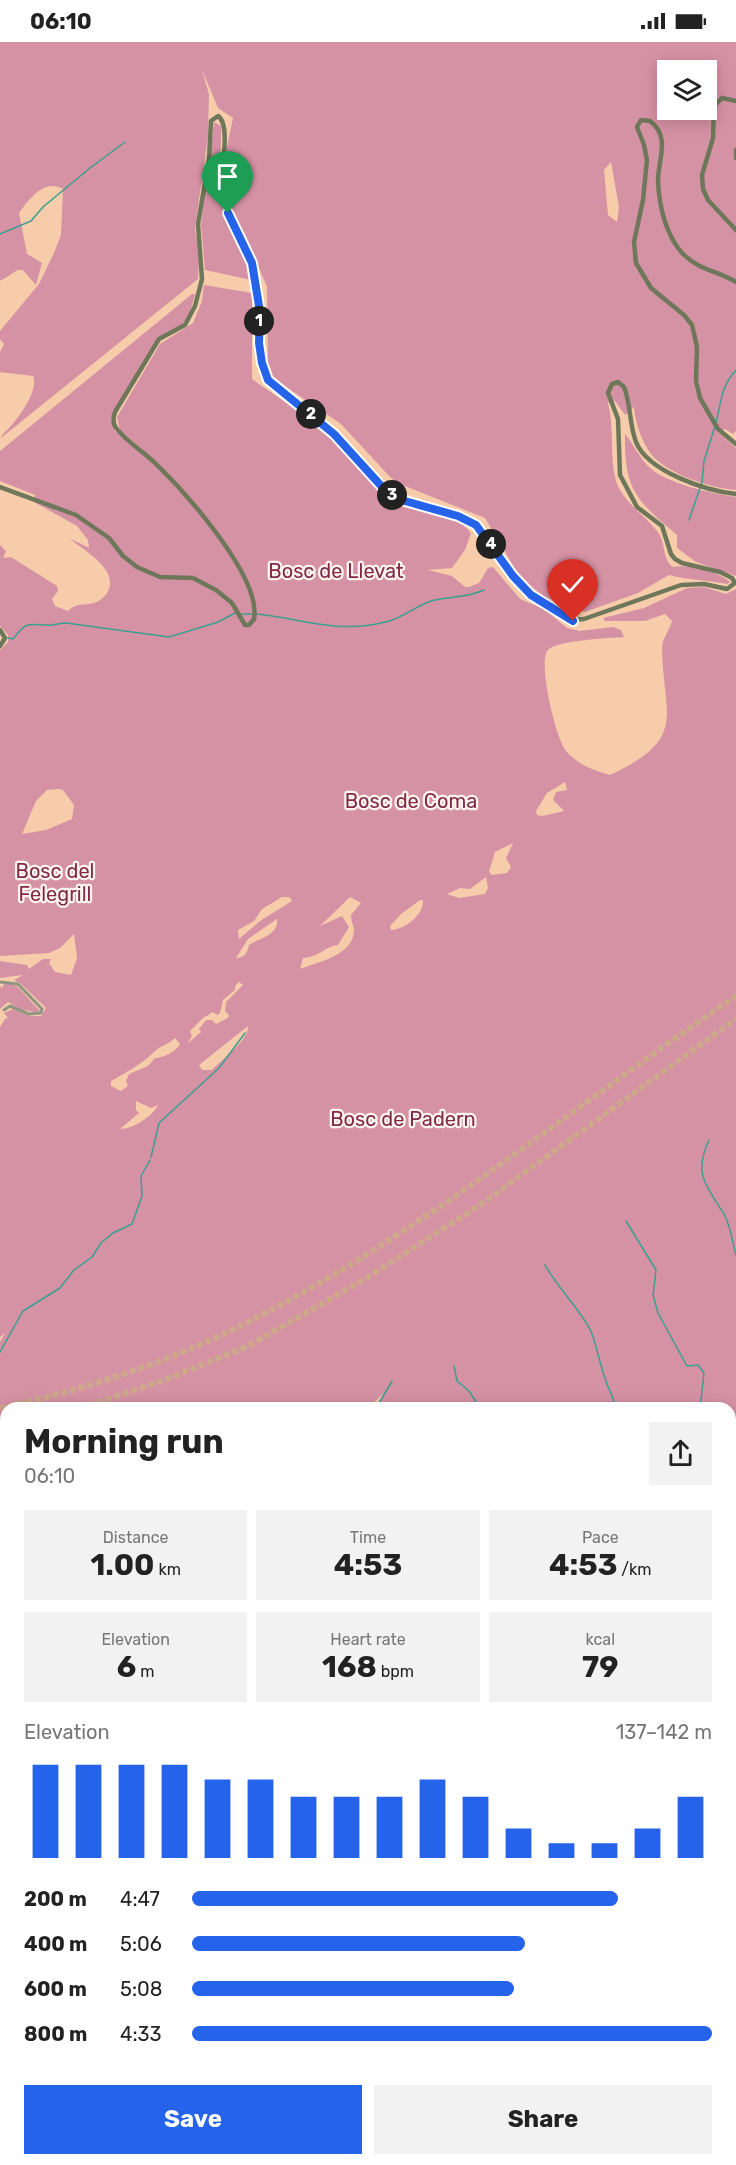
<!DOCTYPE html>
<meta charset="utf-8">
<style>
:root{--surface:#fff;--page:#f2f2f2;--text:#222;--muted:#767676;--accent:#2563eb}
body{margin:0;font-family:Rubik,sans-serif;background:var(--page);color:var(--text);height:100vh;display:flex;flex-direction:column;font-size:22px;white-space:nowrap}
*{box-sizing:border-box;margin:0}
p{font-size:20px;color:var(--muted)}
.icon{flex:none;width:33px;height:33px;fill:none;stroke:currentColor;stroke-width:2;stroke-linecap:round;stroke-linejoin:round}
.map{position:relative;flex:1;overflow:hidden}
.details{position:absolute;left:0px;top:1360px;width:736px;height:764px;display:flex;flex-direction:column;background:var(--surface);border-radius:18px 18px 0 0;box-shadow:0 3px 15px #0003}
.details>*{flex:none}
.controls{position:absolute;left:657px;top:18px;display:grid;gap:12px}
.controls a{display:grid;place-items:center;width:60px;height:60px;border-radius:0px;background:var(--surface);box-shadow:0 3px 15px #0003;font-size:30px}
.pin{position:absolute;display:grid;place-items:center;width:51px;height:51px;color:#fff;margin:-62px -26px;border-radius:50% 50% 50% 0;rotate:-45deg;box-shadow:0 0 6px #0007}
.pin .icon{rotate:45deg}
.km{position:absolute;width:30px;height:30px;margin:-15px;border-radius:50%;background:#222;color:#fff;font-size:16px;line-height:30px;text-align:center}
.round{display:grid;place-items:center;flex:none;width:63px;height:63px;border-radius:0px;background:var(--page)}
.summary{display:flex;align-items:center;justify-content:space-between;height:102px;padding:0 24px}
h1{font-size:33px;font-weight:700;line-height:45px}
.stats{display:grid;grid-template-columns:repeat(3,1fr);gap:9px;height:102px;padding:6px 24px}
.stats div{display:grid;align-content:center;border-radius:0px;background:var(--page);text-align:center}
.stats b{font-size:30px;font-weight:700}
.stats small{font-size:16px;font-weight:400}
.stats p{font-size:16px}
.chart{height:168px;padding:12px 24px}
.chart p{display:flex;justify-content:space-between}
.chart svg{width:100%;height:108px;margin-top:6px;stroke:var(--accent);stroke-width:6}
.primary-button{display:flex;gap:12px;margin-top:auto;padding:12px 24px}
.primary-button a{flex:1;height:69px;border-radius:0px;background:var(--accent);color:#fff;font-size:24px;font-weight:700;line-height:69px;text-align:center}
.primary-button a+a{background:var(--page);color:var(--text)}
ul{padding:0 24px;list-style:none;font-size:20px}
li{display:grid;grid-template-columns:96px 72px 1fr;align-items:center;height:45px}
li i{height:15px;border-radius:8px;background:var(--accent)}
.status{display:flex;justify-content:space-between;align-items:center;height:42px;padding:0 30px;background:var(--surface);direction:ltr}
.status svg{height:16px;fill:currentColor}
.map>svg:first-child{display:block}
.green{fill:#d692a5;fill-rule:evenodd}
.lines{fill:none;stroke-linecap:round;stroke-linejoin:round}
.stream{stroke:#3b9f8f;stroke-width:1.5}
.primary-tunnel{stroke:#cda88b;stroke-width:5;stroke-dasharray:5 2.5;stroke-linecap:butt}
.highway-tunnel{stroke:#cda88b;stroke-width:6;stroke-dasharray:6 3;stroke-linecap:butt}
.street{stroke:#909682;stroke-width:3}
.secondary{stroke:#6f775a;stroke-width:4.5}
.primary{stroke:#57613d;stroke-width:5}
.highway{stroke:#444e24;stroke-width:6}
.route-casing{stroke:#fff;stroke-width:12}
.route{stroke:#2563eb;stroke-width:8}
.labels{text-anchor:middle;stroke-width:4.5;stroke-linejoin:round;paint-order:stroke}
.park-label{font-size:20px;fill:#82294a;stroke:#fdf5ee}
</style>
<div class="status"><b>06:10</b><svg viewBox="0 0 49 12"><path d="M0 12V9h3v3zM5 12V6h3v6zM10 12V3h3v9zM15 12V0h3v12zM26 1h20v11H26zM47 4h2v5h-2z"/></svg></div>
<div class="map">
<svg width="736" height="2123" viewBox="0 0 736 2123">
<rect width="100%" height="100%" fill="#f6ccab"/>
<path class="green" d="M0,0h736v389l-3,3 -8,-5 -7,3 18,16v42c-25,-2 -58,-13 -78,-29 -14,-11 -23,-38 -24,-54l-9,8 -10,-14 -7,2c7,27 1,53 8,78 7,22 31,35 43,53 7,11 3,25 14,33 18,-3 43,4 57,15l-3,2c-20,-4 -39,-4 -58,-9l-31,18 -53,19 -40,-15 -24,-18 -36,-61 -85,-34 -9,-6 -50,-54 -68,-46 -5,-11 -1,-80 -22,-53 -13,-23 -7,-29 2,-35 6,-29 -15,-10 -16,-38 7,24 -1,42 -13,92 4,25 -1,26 -197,159c2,-6 5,-6 9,-11 9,-10 29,-37 23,-51l-33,-4v-20l4,-8 -4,-5v-8l39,-47 15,-31 7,-18 2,-46c-18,-11 -34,10 -44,24l8,41 15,9 -6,22 -13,-15h-5l-18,11zM668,28h38v40h-38zM611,120l8,45 -2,15 -9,-7 -4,-45z
M214,80l7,4c1,30 -6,60 6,89 7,19 29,44 24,65l-46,-10 -4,-46z
M204,243l48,8v86c24,17 49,33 71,52 26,22 43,55 74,70 27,13 54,8 74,32l-6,17 -13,18 -24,2 24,6 13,11h4l10,-4 9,-15 5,-1 27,32 24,10 23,19 13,3 33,-4 8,3 3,7c-14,1 -67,3 -76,13 -11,11 8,89 18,101 12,14 27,19 44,24 79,-37 53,-58 52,-128 0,-7 8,-18 10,-26l-7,-7 -20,7h-40l-2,-3 41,-10 43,-20 17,-1 22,7 10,-5v968l-5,2 -1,-151h-354l9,-16 -17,16h-362v263l-4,6 -2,-1v-334l5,-9 -5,4v-310l5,-8 3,-1 -4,-5 9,-4 17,7h11l5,-8 -25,-24 -7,-4 9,-5 -23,3v-17l27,4 2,4 14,-10h8l-2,4 6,9 16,3 6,-17 -3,-24 -14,14 -11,5 -49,3v-306l8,-8v-7l-8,-9v-81l6,6 -3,7 8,-1 46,29 1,5 -6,8 3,7 13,5c9,-9 16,-5 26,-8 6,-2 12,-7 14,-12 11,-22 -25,-41 -39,-53l20,10 -1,-8 -11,-14 -43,-24 1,-7 -35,-14v-30l192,-157h3l-5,18 -7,12 -26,16 -46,81 4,10 23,15 -18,-16 -3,-13 43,-73 33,-21 9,-22zM565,740l2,8 -11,2 -3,8 11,11 -22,5 -5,-1 -1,-4 11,-18zM59,747l4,1 11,15 -2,14 -26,11 -24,4 14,-33 11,-11zM513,801l-7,15 5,9 -4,6 -15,2 -3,-3 6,-20zM486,835l2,11 -3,6 -26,4 -12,-4 13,-6 10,1zM282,855h7l3,4 -32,20 -21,18 -1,-9 16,-9 8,-12zM350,855l11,6 -10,12c0,5 2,10 3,14 1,26 -36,33 -54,40l3,-11c14,0 23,-12 35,-13l11,-18 -7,-11 -22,10zM420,858h3c1,15 -18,29 -32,30l-1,-4 11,-12zM277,877c2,16 -17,19 -28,26 -2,8 -4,13 -13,13l12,-19zM239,940l4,3 -17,17 -1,9 4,4 -1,3 -12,6 -4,-4h-6l-7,9 2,3 -14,12 5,-8 -2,-5 13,-13 10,-6 4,3 3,-2 3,-13 12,-10v-4zM248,984c1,14 -26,33 -36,44h-10l-3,-5zM175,996l5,6c-3,7 -17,14 -25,14l-7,8 -19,8 -3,7 2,5 -7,5 -10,-5v-5c16,-9 31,-17 44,-30 6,-6 12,-5 20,-13zM136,1059l15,7 7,-3c-6,12 -25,24 -38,24l19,-16 -3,-3z
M625,392c8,10 14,22 22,31 16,18 66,29 89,32v79l-40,-14 -19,-14v-13c-41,-35 -53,-45 -52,-101z
M5,940l12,4 23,25 -2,2 -18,-4 -12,-7 -8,7v-23l2,2z
M0,1677l6,4v437h167l3,5h-176z
M731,1797l5,1v216l-5,2z
M736,2070v53h-71l-1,-5h66l1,-47z
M236,2118h70l-2,5h-66z
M315,2118h264l10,5h-69l-4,-4 1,4h-203z"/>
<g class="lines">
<path class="stream" d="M0,192l31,-13 12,-14 47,-39 35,-26
M716,380c6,-22 4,-34 20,-52
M689,478l13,-38 2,-21 11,-35
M242,572h10
M257,572c48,5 83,21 132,7 15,-4 27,-15 42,-20 18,-5 36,-3 53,-11
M8,596l5,1c13,-17 14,-15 33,-14 6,1 13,-2 20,-2l103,14 49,-15 17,-9
M709,1098c-16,34 -3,45 15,74 7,13 8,27 12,41
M151,1115l8,-34 60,-55 26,-35
M626,1179l30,49 -3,25 5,18 29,53 11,-1 6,8 -4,35
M545,1223c13,23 32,41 45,64 7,16 9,33 15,49 3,11 9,19 10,30
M0,1310l23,-41 37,-23 14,-18 18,-13 9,-14 12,-10 19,-9 10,-28 -1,-20 9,-16
M454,1324l3,15 12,10 11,17
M376,1366l16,-27
M730,1434l6,3
M0,1753l6,-17
M75,2123l4,-5
M308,2123l3,-5"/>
<path class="primary-tunnel" d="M730,1840l6,-2"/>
<path class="highway-tunnel" d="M0,1366c80,-17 163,-44 236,-80 180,-89 335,-220 500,-332
M80,1366l82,-27 86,-35 117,-67 115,-74 256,-186
M0,1387l6,-1"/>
<path class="street" d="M0,940l18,2 24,25 -1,4 -12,1 -19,-8 -6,4
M730,1565l6,-2
M730,1636l6,-1"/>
<path class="secondary" d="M736,59l-14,-3 -8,8 -1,32 -11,37 1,14 5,11 28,30
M736,108v8
M736,240c-18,-11 -37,-12 -53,-28 -17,-18 -24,-48 -25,-73 0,-22 13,-44 -8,-60l-9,-1 -4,7 7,18 3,15 -4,40 -9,42 2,21 15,25 33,27 8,10 5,22 -1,34 4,17 18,31 18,15
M0,445l76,28 33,23 14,18 14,11 23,10 33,1 23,12 16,13 13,22h4l5,-6c8,-42 -70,-128 -99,-156 -12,-12 -28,-21 -38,-34 -5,-5 -4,-11 -2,-17l44,-73 26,-14 10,-19 7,-27 -4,-55 11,-65 2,-38 7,-5c13,8 3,54 4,69 2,31 23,52 31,80 9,34 0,77 12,108 6,16 27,25 40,35 15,13 30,26 43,41 14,16 27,38 47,48 25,12 59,11 81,28 16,13 24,36 37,51 10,13 22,20 35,29 12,9 21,16 36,14l97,-34 23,-1 23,5 8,-6 -3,-5 -12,-6 -38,-9 -7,-4 -4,-5 -9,-28 -25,-19 -17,-32 -2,-56 -10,-26 4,-9 6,-2 6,5c7,17 5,37 12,55 12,30 71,49 100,52
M0,588l5,8 -5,8
M730,1522l6,-3
M730,1623l6,-1"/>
<path class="primary" d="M730,1660h6"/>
<path class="highway" d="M0,1652l6,2"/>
</g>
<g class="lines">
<defs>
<path id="route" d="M228,171l24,50 8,49 -1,31 3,20 6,17 66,54 50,55 21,12 53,15 18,9 37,51 18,19 42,26"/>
</defs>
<use href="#route" class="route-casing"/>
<use href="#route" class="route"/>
</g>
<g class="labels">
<g class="park-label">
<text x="336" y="536">Bosc de Llevat</text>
<text x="411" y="766">Bosc de Coma</text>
<text x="55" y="836">Bosc del<tspan x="55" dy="23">Felegrill</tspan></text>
<text x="403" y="1084">Bosc de Padern</text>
</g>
</g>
</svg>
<div class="controls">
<a><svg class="icon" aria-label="layers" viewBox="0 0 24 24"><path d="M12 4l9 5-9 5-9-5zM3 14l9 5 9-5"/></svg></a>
</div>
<div class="pin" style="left:228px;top:171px;background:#1e9e55"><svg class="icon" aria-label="arrive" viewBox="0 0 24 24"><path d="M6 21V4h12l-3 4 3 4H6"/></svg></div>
<div class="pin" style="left:573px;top:579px;background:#d93025"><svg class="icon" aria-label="check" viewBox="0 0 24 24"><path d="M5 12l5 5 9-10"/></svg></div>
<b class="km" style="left:259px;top:279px">1</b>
<b class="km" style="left:311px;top:372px">2</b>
<b class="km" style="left:392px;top:453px">3</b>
<b class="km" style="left:491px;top:502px">4</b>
<section class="details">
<div class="summary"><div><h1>Morning run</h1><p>06:10</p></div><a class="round"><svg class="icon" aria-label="share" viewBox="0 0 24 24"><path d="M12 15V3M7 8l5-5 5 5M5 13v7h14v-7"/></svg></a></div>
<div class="stats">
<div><p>Distance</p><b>1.00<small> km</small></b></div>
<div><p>Time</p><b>4:53</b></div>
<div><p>Pace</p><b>4:53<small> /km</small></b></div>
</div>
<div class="stats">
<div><p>Elevation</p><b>6<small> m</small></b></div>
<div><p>Heart rate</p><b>168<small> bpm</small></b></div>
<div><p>kcal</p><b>79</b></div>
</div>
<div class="chart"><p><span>Elevation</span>137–142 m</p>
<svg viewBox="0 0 160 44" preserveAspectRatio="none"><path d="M5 44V6M15 44V6M25 44V6M35 44V6M45 44V12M55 44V12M65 44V19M75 44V19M85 44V19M95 44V12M105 44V19M115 44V32M125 44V38M135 44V38M145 44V32M155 44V19"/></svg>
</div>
<ul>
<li><b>200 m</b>4:47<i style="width:82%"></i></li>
<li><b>400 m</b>5:06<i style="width:64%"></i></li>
<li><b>600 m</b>5:08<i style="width:62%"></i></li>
<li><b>800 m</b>4:33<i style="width:100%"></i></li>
</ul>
<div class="primary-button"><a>Save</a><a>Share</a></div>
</section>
</div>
